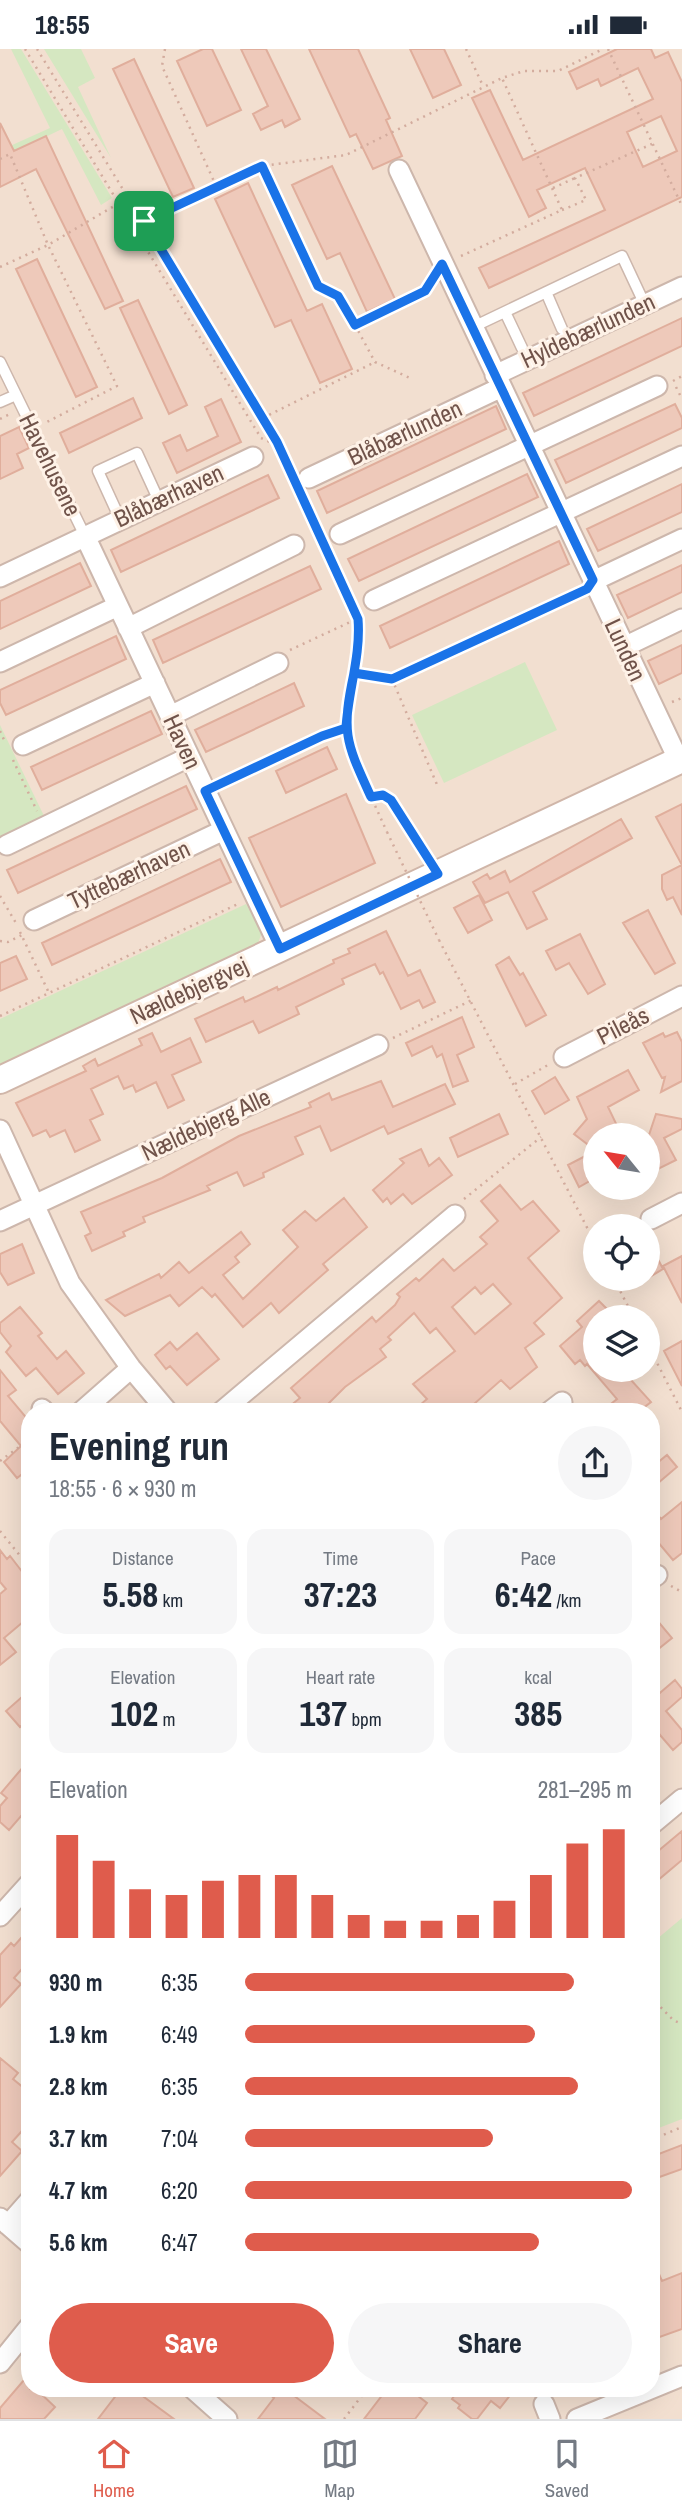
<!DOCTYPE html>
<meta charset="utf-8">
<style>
:root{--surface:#fff;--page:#f6f6f7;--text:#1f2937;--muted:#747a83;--line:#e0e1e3;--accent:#df5c4c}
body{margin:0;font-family:"Archivo Narrow",sans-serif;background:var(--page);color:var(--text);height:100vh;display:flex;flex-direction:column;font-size:26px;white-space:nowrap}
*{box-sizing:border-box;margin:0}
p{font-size:23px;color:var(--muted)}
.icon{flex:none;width:38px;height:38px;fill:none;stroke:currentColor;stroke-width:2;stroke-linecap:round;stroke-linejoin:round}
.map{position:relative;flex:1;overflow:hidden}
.panel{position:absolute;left:21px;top:1354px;width:639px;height:994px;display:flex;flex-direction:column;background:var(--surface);border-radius:28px;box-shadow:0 7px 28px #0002}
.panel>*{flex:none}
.needle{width:46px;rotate:300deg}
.tools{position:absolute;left:583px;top:1074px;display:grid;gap:14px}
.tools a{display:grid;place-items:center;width:77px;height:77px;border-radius:50%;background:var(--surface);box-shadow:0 7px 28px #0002;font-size:35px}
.pin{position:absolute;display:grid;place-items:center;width:60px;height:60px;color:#fff;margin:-30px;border-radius:14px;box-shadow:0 4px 10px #0006}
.round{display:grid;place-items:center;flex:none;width:74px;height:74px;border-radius:37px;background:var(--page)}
.overview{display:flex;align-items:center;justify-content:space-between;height:119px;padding:0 28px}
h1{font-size:38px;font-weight:800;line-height:52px}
.stats{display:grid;grid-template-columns:repeat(3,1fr);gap:10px;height:119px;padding:7px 28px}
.stats div{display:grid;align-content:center;border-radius:18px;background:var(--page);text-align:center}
.stats b{font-size:35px;font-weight:800}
.stats small{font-size:19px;font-weight:400}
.stats p{font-size:19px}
.chart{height:196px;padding:14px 28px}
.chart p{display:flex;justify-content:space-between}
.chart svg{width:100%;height:126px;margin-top:7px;stroke:var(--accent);stroke-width:6}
.button{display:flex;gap:14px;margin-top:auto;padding:14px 28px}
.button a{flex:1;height:80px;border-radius:42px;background:var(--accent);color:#fff;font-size:28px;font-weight:800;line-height:80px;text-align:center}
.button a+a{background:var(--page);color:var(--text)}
ul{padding:0 28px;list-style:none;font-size:23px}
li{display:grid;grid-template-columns:112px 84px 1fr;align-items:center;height:52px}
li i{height:18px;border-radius:9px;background:var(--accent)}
.status{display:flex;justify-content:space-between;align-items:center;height:49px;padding:0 35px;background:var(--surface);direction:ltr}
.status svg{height:19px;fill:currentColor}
.menu{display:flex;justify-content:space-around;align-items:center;height:98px;border-top:2px solid var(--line);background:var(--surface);font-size:19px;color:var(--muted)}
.menu a{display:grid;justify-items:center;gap:4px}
.menu .selected{color:var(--accent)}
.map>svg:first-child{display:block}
.residential{fill:#f2dfd0;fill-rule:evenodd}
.green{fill:#d5e7c1}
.building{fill:#eec9ba;stroke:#e0ae9c;stroke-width:2;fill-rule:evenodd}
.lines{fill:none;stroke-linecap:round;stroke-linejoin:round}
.lane-casing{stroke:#cdb7ac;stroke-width:13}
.street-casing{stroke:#cdb7ac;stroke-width:23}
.secondary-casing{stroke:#d0b6a9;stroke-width:30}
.path{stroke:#d3ac9e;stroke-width:2.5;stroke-dasharray:2 5;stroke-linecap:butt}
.lane{stroke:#fff;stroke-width:10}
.street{stroke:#fff;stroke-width:19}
.secondary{stroke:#fff;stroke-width:26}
.path-bridge{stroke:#d3ac9e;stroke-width:2.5;stroke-dasharray:2 5;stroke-linecap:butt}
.route-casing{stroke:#fff;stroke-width:14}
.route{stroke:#1a73e8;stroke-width:9}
.labels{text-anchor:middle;stroke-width:6;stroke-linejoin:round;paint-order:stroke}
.street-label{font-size:24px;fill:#70534a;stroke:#fef2e7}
</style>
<div class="status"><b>18:55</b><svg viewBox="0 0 49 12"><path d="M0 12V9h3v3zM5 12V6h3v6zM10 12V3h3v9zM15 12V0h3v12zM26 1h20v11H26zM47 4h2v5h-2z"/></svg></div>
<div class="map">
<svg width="682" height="2370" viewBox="0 0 682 2370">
<rect width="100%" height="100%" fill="#fbeee1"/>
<path class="residential" d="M0,0h682v2370h-682zM595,1087h53v52h-53zM595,1178h53v52h-53zM595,1269h53v52h-53zM30,1363h621v977h-621z"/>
<path class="green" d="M11,0h10l91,149 -11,7 -39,-76 -52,25v-8l40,-18z
M44,0h37l14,29 -17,9 33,71z
M525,613l32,68 -113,53 -32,-68z
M0,676l45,93 -45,22z
M246,855l16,28 -6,17 -256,121v-51z
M682,1869v201l-31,12v-187z"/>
<path class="building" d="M203,0h9l29,61 -34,16 -30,-65z
M241,0h25l34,70 -15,8 -3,-7 -21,10 -8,-16 15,-8z
M309,0h49l32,69 -4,2 16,36 -29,13 -17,-35 -6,3z
M410,0h34l17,36 -28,13z
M617,0h34l4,9 13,-6 14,30v115l-193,91 -10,-20 126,-58 -20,-42 -48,22 9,18 -17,9 -57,-119 18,-8 33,70 130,-61 -15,-31 -37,18 -3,-7 -21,10 -8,-17zM661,67l16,35 -34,16 -16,-35z
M134,10l60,129 -21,9 -60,-128z
M0,74l14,28 32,-15 77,165 -18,8 -69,-140 -36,18z
M332,117l63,133 -28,13 -27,-59 -13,6 -35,-74z
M248,134l59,128 15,-7 30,65 -32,14 -29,-63 -16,7 -60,-128z
M37,210l60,128 -21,10 -60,-128z
M138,251l49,105 -18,9 -49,-106z
M682,269v28l-148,70 -11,-23z
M133,349l9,20 -73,35 -9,-20z
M221,350l20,43 -64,31 -14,-30 17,-8 7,16 31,-15 -13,-29z
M675,355l7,14v10l-116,55 -11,-23z
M496,357l10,23 -179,84 -10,-22z
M19,378l10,21 -12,6 6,14 -23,11v-43z
M527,425l11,23 -179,84 -11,-22z
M268,426l11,23 -158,74 -10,-22z
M682,435v28l-84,39 -11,-22z
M559,492l10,23 -179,84 -10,-22z
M80,514l11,23 -91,43v-28z
M682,516v27l-54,26 -11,-23z
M310,517l11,23 -158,74 -10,-23z
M116,587l10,23 -120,56 -6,-12v-13z
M682,596v28l-23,11 -11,-23z
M294,634l10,23 -98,46 -11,-22z
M151,662l11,23 -120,56 -11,-23z
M327,698l10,22 -51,24 -10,-22z
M186,737l11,23 -179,84 -11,-23z
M346,745l29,69 -94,44 -32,-69z
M682,755v111l-9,-18 -6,3 -5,-11v-14l20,-10 -26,-48z
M621,770l11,19 -99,54 14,27 -20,10 -19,-37 -23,11 -12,-21 14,-8 3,5 15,-8 5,11z
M220,810l11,23 -179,83 -10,-22z
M479,846l13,25 -24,13 -14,-25z
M648,861l27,53 -20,11 -32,-51z
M386,882l22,45 12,-6 15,32 -12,6 -4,-8 -18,9 -18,-37 -3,2 -5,-10 -33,15 2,5 -48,23 3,7 -40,19 -6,-12 -47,21 -11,-23 48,-22 2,5 32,-15 1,3 56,-27 -1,-3 17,-7 -2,-4z
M580,885l25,50 -17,10 -19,-31 -13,7 -10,-19z
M16,907l11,23 -27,12v-28z
M509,908l11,18 3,-2 23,42 -20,11 -30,-61z
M462,968l12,30 -17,8 11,26 -15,6 -11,-33 -5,3 -5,-11 -20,10 -6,-13z
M677,983l5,10v39l-21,11 4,-15 -3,1 -19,-35 20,-10 2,4z
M152,984l9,19 29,-14 11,24 -29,13 12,25 -16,8 -12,-26 -20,10 -3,-7 -9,4 -6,-13 -27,13 12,25 -13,6 10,20 -25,12 -10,-22 -15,7 -4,-7 -13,6 -17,-33 70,-32 -3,-5 12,-7 3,7 44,-21 -3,-6z
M628,1021l11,20 -31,17 14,29h-27v14l-21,-16 13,-15 -10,-22z
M555,1028l14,23 -24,14 -13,-23z
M381,1032l12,26 52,-23 10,20 -67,30 -4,-8 -53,25 -11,-25 -25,11 8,17 -40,19 1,4 -20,9 -7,-14 -30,14 3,4 -67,27 2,5 -22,10 2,4 -33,15 -7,-15 6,-3 -10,-21 81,-34 77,-42 72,-29 -2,-4 20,-10 3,7z
M499,1065l9,20 -50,23 -8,-19z
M656,1065l26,5v10l-18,9 12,22 -28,14v-36z
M421,1100l8,17 10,-8 13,17 -40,29 -9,-10 -12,10 -4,-6 -4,4 -10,-12 31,-27 -4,-4z
M595,1102v27l-16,9 -11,-22z
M500,1136l21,25 12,-9 26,30 -31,27 34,40 -28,25 10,11 -19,14 12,19 -27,22 -9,-9 -36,32h-53l15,-13 -14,-15 42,-33 -19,-23 -6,5 -16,-20 -26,24 3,3 -11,9 6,8 -41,30 -25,25h-37l17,-14 -9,-10 81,-71 4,5 19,-17 5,-8 -3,-3 19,-16 3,3 24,-22 11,12 33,-27 -7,-7 18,-16 -17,-20zM493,1235l18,20 -36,30 -23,-27 23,-20 6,7z
M344,1149l23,29 -44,37 5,6 -49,43 -8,-10 -28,24 -28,-33 -3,3 -10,-10 -23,19 -9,-11 -45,21 -19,-16 53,-26 2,4 18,-16 10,11 52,-41 9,12 -15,13 4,5 -16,13 20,24 55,-52 -15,-17 22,-19 11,10z
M648,1191l15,29 -15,9z
M22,1195l12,29 -26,12 -8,-13v-18z
M682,1207v47l-19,-37z
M599,1252l11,11 -15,6v52h27l29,32 -13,10h-37l16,-13 -30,-35 -2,2 -5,-6 -5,4 -15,-18 22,-19 -5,-6z
M20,1258l22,26 -4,3 19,23 9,-8 18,22 -26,21 -22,-26 -10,8 -20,-24 5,-6 -11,-14v-9z
M197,1284l22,26 -32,26 -17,-19 -4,3 -11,-14 15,-13 7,8z
M682,1292v45l-18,-35z
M0,1321l16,20 -8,6 22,26v46l-13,10 -13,-16 17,-16 -21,-25z
M667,1406l10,12 -26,22v-21z
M682,1453v51l-9,7 -22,-26v-27l10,12z
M0,1501l7,9 3,-3 20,26v34l-26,22 12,14 -16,13v-71l6,-5 -6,-7z
M651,1564l21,25 -21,17z
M675,1631l7,9v8l-16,14 16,19v12l-9,8 -13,-15 -9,8v-49l3,4z
M30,1641v29l-10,8 -14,-16z
M30,1710v64l-9,-7 -12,14 -9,-8v-16l7,-8 -6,-5z
M682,1782v29l-31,26v-29z
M30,1879v32l-16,18 7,6 -21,23v-52l11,-12 3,3z
M0,2009l18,15 -5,6 17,14v29l-18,20 10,9 -22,25z
M682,2096v24l-31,11v-23z
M651,2207l11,25 20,-8v56l-28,10 -3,-8z
M30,2324v16h6l19,18 -11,12h-44v-11z
M121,2340h12l41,30h-76z
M263,2340h22l40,30h-67l16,-21z
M387,2340h22l18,14 -12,16h-51z
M459,2340h56l-15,19 -9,-7 -14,18h-5l-14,-11 2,-3 -8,-6z"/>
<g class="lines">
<defs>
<path id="lane" d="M546,243l16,37
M505,263l17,36
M473,278l149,-71 23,49
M0,313l85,174
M0,353l16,-7
M120,470l-22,-48 39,-18 22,48"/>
<path id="street" d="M399,121l280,591
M495,326l187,-88
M309,429l191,-90
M340,485l317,-148
M85,487l195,412
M0,528l253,-120
M593,532l89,-42
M374,551l308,-144
M128,579l166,-83
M624,598l58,-28
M0,613l118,-56
M170,667l108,-53
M23,696l132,-62
M7,796l182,-88
M34,871l190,-90
M564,1008l118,-61
M0,1081l70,153 61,85 37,44
M651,1170l31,-16
M0,1172l378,-176
M42,1360l3,3
M81,1363l50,-44
M221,1363l234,-197
M549,1363l13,-10
M651,1530l6,-4
M651,1776l31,-26
M0,1867l30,-33
M0,2169l30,26
M8,2176l22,-25
M0,2314l30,-37
M193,2340l34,30
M544,2355l6,15
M577,2370l105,-43"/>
<path id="secondary" d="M0,1031l682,-321"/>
</defs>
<use href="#lane" class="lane-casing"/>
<use href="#street" class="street-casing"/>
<use href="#secondary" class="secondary-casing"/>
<path class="path" d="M25,0l236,389 17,8
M37,0l226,369 29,57
M165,0l-3,17 55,122
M466,0l17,37
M608,0l74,157
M0,110l10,-5 38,91 69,141 -74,38
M262,117l56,120 20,10 17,29 70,-34 6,-9
M553,139l22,-10
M562,161l24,-10 -11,-22 77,-34
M144,172l118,-55 84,-11 156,-77 22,-7h34l45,-22
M461,207l101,-46 -60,-132
M0,218l48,-22 78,-46
M355,276l20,37 35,16
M673,332l9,-5
M676,338l6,12
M263,369l112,-56
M0,370l10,-5
M301,445l20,44
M326,498l32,72 2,23 -12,63 -1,39 40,88
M290,601l73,-34
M354,624l38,6 188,-87
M392,630l46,108
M672,653l10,-4
M0,682l5,11
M13,711l24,51
M221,734l101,-47 24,-8
M371,748l12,-2 8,5 35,56
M0,847l16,27
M20,883l29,61
M439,891l156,303
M0,892l8,1 14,-7
M0,967l238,-112
M393,989l79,-38
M515,1035l33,-19
M464,1150l77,-62
M614,1230l20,39
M648,1296l34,67
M0,1412l30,-22
M0,1482l30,37
M671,1537l11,6
M651,1948l22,23 9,4
M651,2091l31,-13
M344,2370l23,-30"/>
<use href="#lane" class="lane"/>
<use href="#street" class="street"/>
<use href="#secondary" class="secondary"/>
<path class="path-bridge" d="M387,783l52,108"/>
</g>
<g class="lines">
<defs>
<path id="route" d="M144,172l133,221 81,177c3,37 -10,72 -12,109l-24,8 -117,55 75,158 158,-75 -47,-74 -8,-5 -12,2c-25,-55 -30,-63 -17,-124l38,6 195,-90 6,-9 -151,-316 -17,27 -70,34 -17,-29 -20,-10 -56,-120 -118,55"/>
</defs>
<use href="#route" class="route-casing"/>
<use href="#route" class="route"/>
</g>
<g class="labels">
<g class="street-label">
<text transform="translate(588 282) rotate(-25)" y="8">Hyldebærlunden</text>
<text transform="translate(405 384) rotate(-25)" y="8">Blåbærlunden</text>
<text transform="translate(50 416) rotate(64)" y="8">Havehusene</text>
<text transform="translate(169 447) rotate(-25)" y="8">Blåbærhaven</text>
<text transform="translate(625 601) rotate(65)" y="8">Lunden</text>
<text transform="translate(182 693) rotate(65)" y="8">Haven</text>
<text transform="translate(129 826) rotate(-25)" y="8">Tyttebærhaven</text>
<text transform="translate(189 942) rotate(-25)" y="8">Nældebjergvej</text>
<text transform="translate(623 977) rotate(-27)" y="8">Pileås</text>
<text transform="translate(206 1076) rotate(-25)" y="8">Nældebjerg Alle</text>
</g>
</g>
</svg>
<div class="tools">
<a><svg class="needle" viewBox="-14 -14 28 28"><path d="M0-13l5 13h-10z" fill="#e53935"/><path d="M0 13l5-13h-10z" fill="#747a83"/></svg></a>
<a><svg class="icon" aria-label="locate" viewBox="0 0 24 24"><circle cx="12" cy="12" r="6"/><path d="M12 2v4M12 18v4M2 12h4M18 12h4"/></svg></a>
<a><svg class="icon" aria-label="layers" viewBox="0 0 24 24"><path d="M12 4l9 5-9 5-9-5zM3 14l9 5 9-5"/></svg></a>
</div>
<div class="pin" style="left:144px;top:172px;background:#1e9e55"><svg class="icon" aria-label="arrive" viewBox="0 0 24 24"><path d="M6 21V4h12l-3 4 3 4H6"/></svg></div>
<section class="panel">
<div class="overview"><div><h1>Evening run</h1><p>18:55 · 6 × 930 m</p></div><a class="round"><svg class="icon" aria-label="share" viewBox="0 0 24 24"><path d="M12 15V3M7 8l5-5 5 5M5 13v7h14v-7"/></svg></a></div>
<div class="stats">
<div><p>Distance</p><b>5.58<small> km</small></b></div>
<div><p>Time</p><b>37:23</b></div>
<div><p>Pace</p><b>6:42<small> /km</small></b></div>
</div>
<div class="stats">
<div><p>Elevation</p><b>102<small> m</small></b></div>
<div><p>Heart rate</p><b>137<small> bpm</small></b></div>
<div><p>kcal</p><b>385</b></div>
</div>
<div class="chart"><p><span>Elevation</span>281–295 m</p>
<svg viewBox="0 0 160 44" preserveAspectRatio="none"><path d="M5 44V8M15 44V17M25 44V27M35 44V29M45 44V24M55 44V22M65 44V22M75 44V29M85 44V36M95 44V38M105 44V38M115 44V36M125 44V31M135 44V22M145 44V11M155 44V6"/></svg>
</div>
<ul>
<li><b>930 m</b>6:35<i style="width:85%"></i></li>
<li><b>1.9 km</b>6:49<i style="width:75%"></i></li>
<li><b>2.8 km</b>6:35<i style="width:86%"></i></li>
<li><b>3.7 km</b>7:04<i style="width:64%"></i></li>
<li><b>4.7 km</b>6:20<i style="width:100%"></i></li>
<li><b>5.6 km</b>6:47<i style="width:76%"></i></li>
</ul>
<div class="button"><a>Save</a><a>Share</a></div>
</section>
</div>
<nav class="menu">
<a class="selected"><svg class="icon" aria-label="home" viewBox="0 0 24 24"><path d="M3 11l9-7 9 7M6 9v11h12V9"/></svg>Home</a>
<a><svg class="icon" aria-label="map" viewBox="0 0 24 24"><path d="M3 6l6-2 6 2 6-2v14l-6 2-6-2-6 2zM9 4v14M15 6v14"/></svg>Map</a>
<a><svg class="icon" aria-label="saved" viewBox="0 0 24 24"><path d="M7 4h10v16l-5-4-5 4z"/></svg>Saved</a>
</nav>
